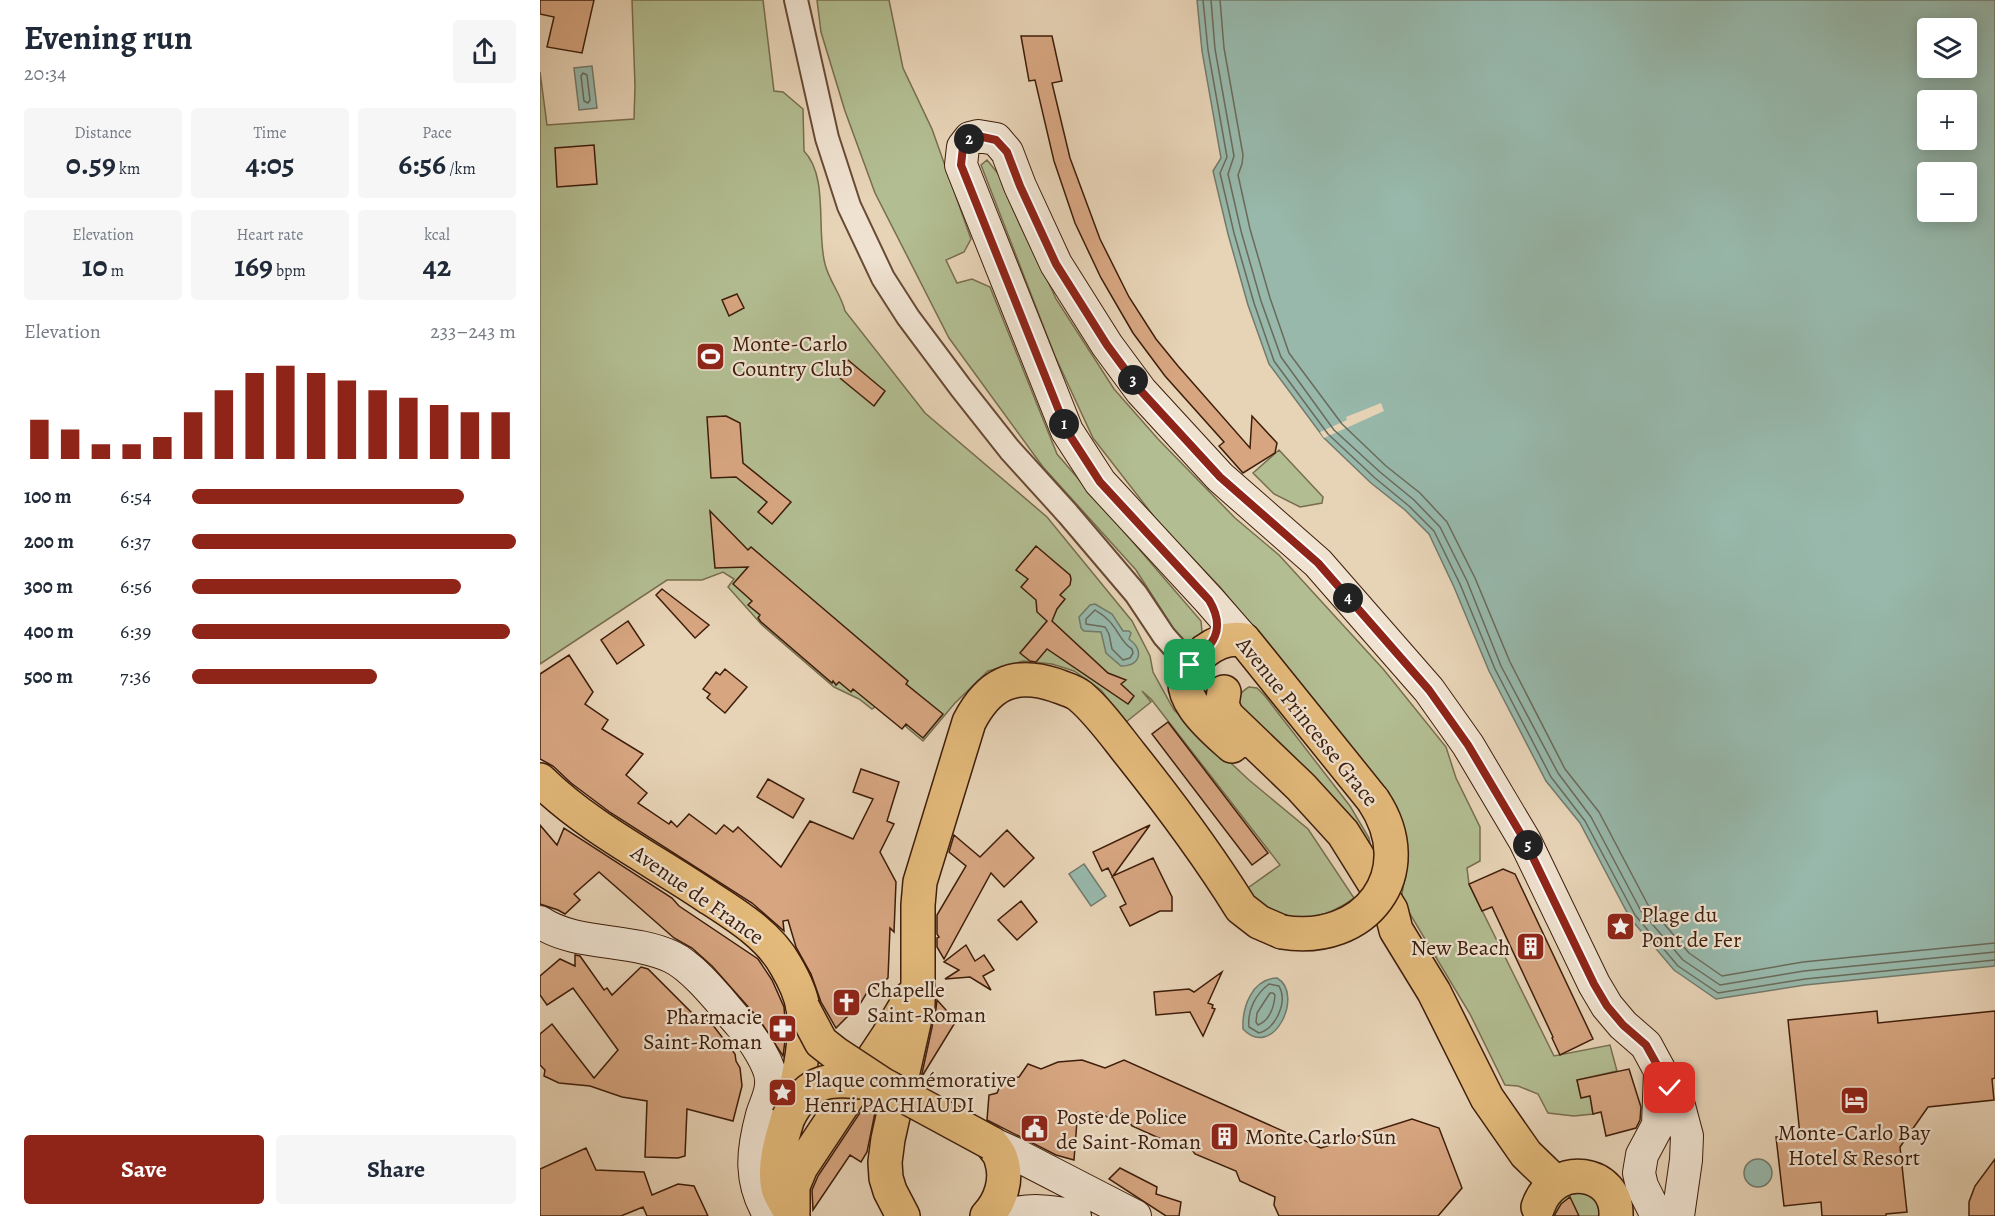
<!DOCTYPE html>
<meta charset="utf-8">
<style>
:root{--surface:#fff;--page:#f6f6f7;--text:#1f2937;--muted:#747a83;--accent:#8f2418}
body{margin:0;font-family:Alegreya,serif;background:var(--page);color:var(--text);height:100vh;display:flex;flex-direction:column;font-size:22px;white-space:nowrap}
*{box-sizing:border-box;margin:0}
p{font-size:20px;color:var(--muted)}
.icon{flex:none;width:33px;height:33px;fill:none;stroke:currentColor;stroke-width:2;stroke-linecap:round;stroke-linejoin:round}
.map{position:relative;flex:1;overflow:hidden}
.side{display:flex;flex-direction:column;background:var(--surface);width:540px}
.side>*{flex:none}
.buttons{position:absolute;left:1377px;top:18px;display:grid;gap:12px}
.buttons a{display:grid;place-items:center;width:60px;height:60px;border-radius:6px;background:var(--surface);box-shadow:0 3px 15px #0003;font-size:30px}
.pin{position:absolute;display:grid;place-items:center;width:51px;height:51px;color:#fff;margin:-26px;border-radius:12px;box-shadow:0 3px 9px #0006}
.km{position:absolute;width:30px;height:30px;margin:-15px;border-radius:50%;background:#222;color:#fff;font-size:16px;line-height:30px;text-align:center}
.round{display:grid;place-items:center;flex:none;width:63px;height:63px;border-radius:6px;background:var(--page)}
.headline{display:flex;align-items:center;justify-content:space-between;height:102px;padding:0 24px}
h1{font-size:33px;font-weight:700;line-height:45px}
.metrics{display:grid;grid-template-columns:repeat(3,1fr);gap:9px;height:102px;padding:6px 24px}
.metrics div{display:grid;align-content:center;border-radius:6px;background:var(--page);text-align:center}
.metrics b{font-size:30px;font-weight:700}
.metrics small{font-size:16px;font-weight:400}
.metrics p{font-size:16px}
.chart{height:168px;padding:12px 24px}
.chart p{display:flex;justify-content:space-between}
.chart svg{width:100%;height:108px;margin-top:6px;stroke:var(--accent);stroke-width:6}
.primary-button{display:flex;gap:12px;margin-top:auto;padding:12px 24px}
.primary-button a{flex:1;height:69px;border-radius:6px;background:var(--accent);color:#fff;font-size:24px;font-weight:700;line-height:69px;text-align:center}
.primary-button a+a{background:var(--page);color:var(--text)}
ul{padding:0 24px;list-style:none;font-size:20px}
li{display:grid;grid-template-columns:96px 72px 1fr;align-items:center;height:45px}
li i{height:15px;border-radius:8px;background:var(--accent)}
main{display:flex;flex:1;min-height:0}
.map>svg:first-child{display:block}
.green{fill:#b2bd91;stroke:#786d4e;stroke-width:1.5}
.water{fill:#97b8ab;stroke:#737a6b;stroke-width:1.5;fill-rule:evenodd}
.pier{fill:#e7d3b6}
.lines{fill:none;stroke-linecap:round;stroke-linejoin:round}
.shore{stroke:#6a6a5a;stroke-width:1.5}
.building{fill:#d7a681;stroke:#3e1d0a;stroke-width:1.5}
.street-casing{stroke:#684a35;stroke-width:26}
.secondary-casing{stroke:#3e1d0a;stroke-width:34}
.primary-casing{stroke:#3e1d0a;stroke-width:36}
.street{stroke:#efe2d0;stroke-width:22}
.secondary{stroke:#efe2d0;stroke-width:32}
.primary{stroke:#e4ba7b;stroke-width:33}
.primary-bridge-casing{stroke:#3e1d0a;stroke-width:36;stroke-linecap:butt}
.primary-bridge{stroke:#e4ba7b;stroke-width:33}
.route-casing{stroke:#fff;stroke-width:12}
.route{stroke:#8f2418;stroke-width:8}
.labels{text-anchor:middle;stroke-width:4.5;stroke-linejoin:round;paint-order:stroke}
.poi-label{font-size:22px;fill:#3e1d0a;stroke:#efe2d0;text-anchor:start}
.street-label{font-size:22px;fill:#3e1d0a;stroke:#efe2d0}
</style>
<main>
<section class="side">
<div class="headline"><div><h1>Evening run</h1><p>20:34</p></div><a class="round"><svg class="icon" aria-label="share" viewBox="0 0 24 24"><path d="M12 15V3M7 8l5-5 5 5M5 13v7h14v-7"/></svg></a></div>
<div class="metrics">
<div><p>Distance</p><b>0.59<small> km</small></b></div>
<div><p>Time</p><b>4:05</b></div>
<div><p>Pace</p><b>6:56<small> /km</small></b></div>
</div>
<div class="metrics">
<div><p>Elevation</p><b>10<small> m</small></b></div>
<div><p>Heart rate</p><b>169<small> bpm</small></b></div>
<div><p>kcal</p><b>42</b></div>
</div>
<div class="chart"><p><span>Elevation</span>233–243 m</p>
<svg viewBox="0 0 160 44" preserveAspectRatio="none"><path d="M5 44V28M15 44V32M25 44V38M35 44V38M45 44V35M55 44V25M65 44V16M75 44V9M85 44V6M95 44V9M105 44V12M115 44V16M125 44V19M135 44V22M145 44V25M155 44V25"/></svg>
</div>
<ul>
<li><b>100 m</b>6:54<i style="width:84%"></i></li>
<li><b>200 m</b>6:37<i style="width:100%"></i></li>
<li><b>300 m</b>6:56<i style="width:83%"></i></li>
<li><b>400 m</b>6:39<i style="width:98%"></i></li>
<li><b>500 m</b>7:36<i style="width:57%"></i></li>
</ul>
<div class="primary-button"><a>Save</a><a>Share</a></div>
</section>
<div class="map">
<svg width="1455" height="1216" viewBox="0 0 1455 1216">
<rect width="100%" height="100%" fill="#e7d3b6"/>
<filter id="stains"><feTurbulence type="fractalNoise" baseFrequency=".00333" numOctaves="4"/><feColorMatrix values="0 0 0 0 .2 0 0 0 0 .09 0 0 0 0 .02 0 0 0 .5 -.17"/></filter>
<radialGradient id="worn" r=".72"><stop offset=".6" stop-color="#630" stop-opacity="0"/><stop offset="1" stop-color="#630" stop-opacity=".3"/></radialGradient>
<path class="green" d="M92,0h131l11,91 9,1 20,17 1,42c25,26 12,80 21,113 4,17 16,30 20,47l80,102 122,104 85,104 18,35 3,16 21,38 75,70 59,49 46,69c-23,17 -56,28 -84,13 -9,-6 -17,-15 -25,-21l35,-25 -129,-166 -9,-8 9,11 -25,20 -25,-32 -27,-19 -22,-7 -29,-3 -35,10 -33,32 -32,38 -44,-37 -7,5 -13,-10 -25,-12 -72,-62 -34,-38 6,-8 -11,-7 -21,8h-35l-127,84v-592l7,53 87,-6 1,-33z
M277,0h72l14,68 29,61 39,110 -7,13 -18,8 11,23 15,-4 18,8 67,167 144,167 1,11 -8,10h-8l-11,-11 -39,-61 -93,-103 -94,-129 -74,-145 -30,-82 -24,-79z
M447,160l13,16 56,123 58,90 44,50 77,79 44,37 105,115 62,77 10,31 24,49v34l-13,7 2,16 85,172 56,-11 7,26 -40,9 4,17 9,-1 3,18 -19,2 -26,-3 -10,-19 -20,-8 -13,-1 -35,-71 -69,-115 7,-38 -10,-48 -142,-182 -36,-44 -61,-64 -66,-85 -38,-82 -74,-191z
M739,450l44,47 -1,6 -22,4 -26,-13 -21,-21z
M709,687l8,1 8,8 85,110 19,32 3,16 -71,-82 -59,-64c-6,-9 -2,-16 7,-21z
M1026,1191h26l15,25h-56v-4z"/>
<path class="water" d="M657,0h798v966l-190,19 -89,14 -42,-29 -44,-52 -50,-95 -34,-42 -57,-110 -35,-84 -25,-53 -24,-24 -34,-27 -47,-45 -55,-74 -21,-59 -20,-71 -15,-63 8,-13 -19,-107zM1388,28h38v40h-38zM1388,100h38v40h-38zM1388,172h38v40h-38z
M52,66l5,42 -18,2 -5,-42z
M555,604l17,10 11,17h6l2,2 -2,6c15,11 12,27 -8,27l-15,-13 -5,-21 -17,-1 -3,-3 -2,-11 11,-12z
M544,864l22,32 -15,10 -22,-32z
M737,978c28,16 -4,83 -34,51 -1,-22 9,-50 34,-51z
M1204 1173a14 14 0 1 1 28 0a14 14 0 1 1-28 0Z"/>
<path class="pier" d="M841,403l3,8 -60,27 -4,-6 27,-12 -1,-3z"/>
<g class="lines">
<path class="shore" d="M663,0l5,50 19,107 -7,16 14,60 20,70 20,58 54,73 47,44 34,28 25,25 26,53 35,85 56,108 34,44 50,94 43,51 40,27 87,-14 190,-19
M671,0l4,49 19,107 -6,18 13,57 20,70 20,56 53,73 46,42 34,28 26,27 27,54 34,85 57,107 33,44 50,94 42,49 37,25 84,-14 191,-19
M680,0l4,48 19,107 -1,9 -4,11 12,54 20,69 19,55 53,71 44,42 34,27 27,29 28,56 35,84 55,107 34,43 49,93 41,48 33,23 81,-14 192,-19
M43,73l4,2 3,25 -2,3 -4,-2 -3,-25z
M555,610c4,3 9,5 12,9 11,9 13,23 25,30l1,4 -3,5 -7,2 -11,-11 -3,-15 -4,-7 -19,-3v-5z
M729,984l10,2c9,16 -3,42 -20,47l-10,-6c-2,-17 7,-33 20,-43z
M730,993h3l2,2c-1,12 -5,25 -17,30l-2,-3 1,-9z"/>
</g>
<path class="building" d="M0,0h54l-12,53 -35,-6 7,-30 -14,-3z
M481,36h31l10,45 -10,2 18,75 30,81 29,58 27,42 22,27 72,82 2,-32 25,27 -2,10 -32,20 -24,-27 5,-4 -59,-66 -32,-43 -32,-55 -26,-55 -21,-62 -19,-81 -6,1z
M54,145l3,39 -40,3 -2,-39z
M197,294l7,14 -15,8 -7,-16z
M308,360l37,31 -11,15 -39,-32z
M186,416l14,7 3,40 48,39 -19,22 -14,-12 9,-10 -31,-25 -25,1 -4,-61z
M170,511l38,39 3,-3 157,134 -2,3 37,30 -20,24 -17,-14 -4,5 -49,-40 -2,3 -12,-10 -3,3 -3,-4 -1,2 -71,-61 -3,-4 2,-3 -12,-10 4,-4 -19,-17 15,-17 -33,1z
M496,546l34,29 1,4 -1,6 -10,10 5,4 -8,10 -5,12 56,52 18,7 -5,4 13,12 -6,8 -81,-55 -11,13 -6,-1 -10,-8 27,-32 -10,-9 -1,-12 -15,-13 7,-8 -12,-9z
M122,589l47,36 -14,13 -39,-43z
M88,621l16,24 -27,19 -16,-24z
M29,655l24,37 -8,12 23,16 -6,9 41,25 -17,21 21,18 -9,10 31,21 2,-3 6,6 12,-13 27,20 8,-9 9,7 5,-5 43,40 29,-46 43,18 20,-40 -20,-7 8,-23 38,13 -12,39 7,3 -14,28 16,30 -2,50 -4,-4 -2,50 -12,11 -5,-3 -11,18 -24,24 -15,-26 -10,-28 -15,-27 -8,-27 -5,1 1,10 -32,-28 -141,-90 -40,-30 -18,-17 -13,-7v-85z
M185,669l22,18 -22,26 -18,-15 3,-4 -7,-5 13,-17 4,3z
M628,722l100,131 -16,12 -100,-131z
M228,779l36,20 -11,19 -36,-21z
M0,825l17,20 7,-17 108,70 7,8 79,53 14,21 12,27 2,26 -3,23 -24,-37 -47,-53 -20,-18 -18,-10 -75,-66 -25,22 6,6 -15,14 -7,-4 -18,-6z
M610,825l-37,51 40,-18 19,39v14h-12l-30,15 -10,-19 6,-3 -18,-36 -6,3 -9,-19z
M467,830l27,28 -30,29 -13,-14 -47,86 -7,-12v-9l2,-1 -2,-3v-19l29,-49 -17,-14 5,-17 26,22z
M963,869l12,5 78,165 -33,16 -8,-17 1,-1 -61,-130 -10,4 -13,-27z
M481,901l16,21 -20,18 -19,-20z
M426,945l9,16 9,-6 10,15 -11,6 8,14 -21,-13 -25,2 14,-9 -15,-8z
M35,955l5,1 24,34 3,-2 5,7 29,-28 7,2 55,55 6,-4 26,34 1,7 4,7 2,18 -9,35 -46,-12 -2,47 -7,2 -33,-1 2,-56 -25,-4 -32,-11 -31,-3 -15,-7 1,-6 -5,-5v-31l12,-10 42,54 24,-28 -45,-62 -26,17 -7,-10v-19l20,-17 15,7z
M682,972l-14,31 5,2 -1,3 3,1 -12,27 -13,-24 -34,3 -2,-23 35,-3 5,3z
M397,1000l19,21 -35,57 15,-69z
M1337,1011l1,12 117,-12v67l-3,1 2,21 -66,7 -28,40 7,65 -21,2v2h-64l-1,-14 -37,4 -8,-69 24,-2 -12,-115z
M542,1060l23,8 19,-8 197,88 91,-29 27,9 23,60 -24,28h-159l-5,-11 1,-8 -35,-16 -4,-10 -41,-17 -10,-13 -15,2 -38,-17 -9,-13 -14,5 -11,-6 -21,9 -3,39 -18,-5 -69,-35 2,-25 8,-2 4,-9 9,-6 9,-1 9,-13 13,5 17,-7z
M1089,1069l12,38 -1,13 -4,8 -30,8 -5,-24 -8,2 -3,-18 -9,2 -4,-18z
M327,1102l10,1 -10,49 -6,10 -11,-7 -37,55 -1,-20 6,-14z
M46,1148l10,22 48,2 8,23 26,-11 16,2 14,30h-61l-4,-9 -22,9h-81v-47z
M1455,1159v57h-26v-14l6,-16z
M580,1168l37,19 -1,7 25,8 -2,14h-13l-57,-37z
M1030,1197l9,19h-25l7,-12z"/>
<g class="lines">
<defs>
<path id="street" d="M256,0l31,138 22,68 34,72 25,39 53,71 49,62 58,64 68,80 28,42 26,29"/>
<path id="secondary" d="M704,640l-35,-40 -109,-118 -33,-51 -106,-266 2,-18 7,-9 8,-2 18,3 11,13 13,34 36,78 51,81 34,46 79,86 98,86 111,127 39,55 57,96 69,143 13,22 16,19 23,20 33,61 8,30 -1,24 -8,56
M0,922c34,24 93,16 132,35 23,11 51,48 68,67 12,13 33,43 31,60 0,10 -6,21 -9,31 -10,37 -13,67 8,101
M451,1143l20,9 124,64
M464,1216c24,-8 47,-5 71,0
M1117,1216l-15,-30 -3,-13 3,-18 16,-30 2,-52"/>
<path id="primary" d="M704,640l129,160
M684,692l-2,13 5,11 74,71 42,46 48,77 5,20 38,62 53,106 39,56 29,28
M692,746c-19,-17 -60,-50 -43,-79 3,-6 11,-11 16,-16 12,-9 24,-14 39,-11
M0,780c49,48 112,79 168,117 28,18 62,39 78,69 7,12 15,29 17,42 6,30 -7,83 -16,113 -6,19 -14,46 -9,67 3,10 10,19 15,28
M998,1207c16,-47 80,-37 78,9
M253,1211v-25l8,-19 87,-131 23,-39
M363,1216l-13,-25 -4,-13 -1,-16 3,-23 30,-134v-100l2,-23 49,-160c19,-37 44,-51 86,-37 8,3 19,6 25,11 19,16 35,39 51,59 39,49 77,100 110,153l18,14 23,10
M447,1216c14,-15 21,-37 14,-57 -1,-6 -7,-11 -10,-16"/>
</defs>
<use href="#street" class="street-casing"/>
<use href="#secondary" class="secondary-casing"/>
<use href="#primary" class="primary-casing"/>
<use href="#street" class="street"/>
<use href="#secondary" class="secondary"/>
<use href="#primary" class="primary"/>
<defs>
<path id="primary-bridge" d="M742,932c83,14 140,-59 91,-132
M263,1008l18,34 14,11 47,31 109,59
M248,1118c24,-46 48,-38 92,-34"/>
</defs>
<use href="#primary-bridge" class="primary-bridge-casing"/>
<use href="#primary-bridge" class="primary-bridge"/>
</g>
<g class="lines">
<defs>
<path id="route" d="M650,665c23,-20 37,-35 19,-65l-109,-118 -33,-51 -106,-266 2,-18 7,-9 8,-2 18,4 11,12 13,34 36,78 51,81 34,46 79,86 98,86 111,127 39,55 57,96 69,143 13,22 16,19 23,20 24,43"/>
</defs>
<use href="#route" class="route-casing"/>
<use href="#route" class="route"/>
</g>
<defs>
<symbol id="stadium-square" viewBox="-11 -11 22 22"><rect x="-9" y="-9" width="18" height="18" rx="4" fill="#8f2418" stroke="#efe2d0"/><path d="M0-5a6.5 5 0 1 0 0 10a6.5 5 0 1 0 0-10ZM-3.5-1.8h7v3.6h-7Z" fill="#fff"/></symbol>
<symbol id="sight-square" viewBox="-11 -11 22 22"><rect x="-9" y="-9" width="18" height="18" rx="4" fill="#8f2418" stroke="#efe2d0"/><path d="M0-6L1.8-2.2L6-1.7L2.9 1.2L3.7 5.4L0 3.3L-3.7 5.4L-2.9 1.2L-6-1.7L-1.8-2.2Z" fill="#fff"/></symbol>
<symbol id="building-square" viewBox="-11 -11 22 22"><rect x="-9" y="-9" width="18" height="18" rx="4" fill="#8f2418" stroke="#efe2d0"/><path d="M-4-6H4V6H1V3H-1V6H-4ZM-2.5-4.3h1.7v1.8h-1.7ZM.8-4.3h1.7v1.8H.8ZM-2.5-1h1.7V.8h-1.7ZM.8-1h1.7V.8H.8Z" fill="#fff"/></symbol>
<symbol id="church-square" viewBox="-11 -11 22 22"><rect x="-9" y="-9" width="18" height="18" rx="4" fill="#8f2418" stroke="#efe2d0"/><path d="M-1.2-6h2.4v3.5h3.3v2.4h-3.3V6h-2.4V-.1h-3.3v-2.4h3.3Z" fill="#fff"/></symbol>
<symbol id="pharmacy-square" viewBox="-11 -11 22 22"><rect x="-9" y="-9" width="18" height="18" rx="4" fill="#8f2418" stroke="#efe2d0"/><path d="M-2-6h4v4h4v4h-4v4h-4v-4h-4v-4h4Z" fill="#fff"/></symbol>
<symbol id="hotel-square" viewBox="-11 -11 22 22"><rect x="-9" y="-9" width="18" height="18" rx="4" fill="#8f2418" stroke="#efe2d0"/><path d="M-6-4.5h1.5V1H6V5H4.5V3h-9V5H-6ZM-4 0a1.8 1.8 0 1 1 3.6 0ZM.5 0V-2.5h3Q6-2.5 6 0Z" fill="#fff"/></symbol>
<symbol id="civic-square" viewBox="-11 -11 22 22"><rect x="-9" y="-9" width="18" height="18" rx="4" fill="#8f2418" stroke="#efe2d0"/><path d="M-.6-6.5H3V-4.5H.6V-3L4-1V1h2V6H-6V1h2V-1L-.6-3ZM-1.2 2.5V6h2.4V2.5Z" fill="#fff"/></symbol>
</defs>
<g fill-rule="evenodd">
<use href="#stadium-square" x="154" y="340" width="33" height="33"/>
<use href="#sight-square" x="1064" y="910" width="33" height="33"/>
<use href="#building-square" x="974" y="930" width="33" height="33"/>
<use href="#church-square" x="290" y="986" width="33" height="33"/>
<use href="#pharmacy-square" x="226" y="1012" width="33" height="33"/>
<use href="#sight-square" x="226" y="1076" width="33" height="33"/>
<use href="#hotel-square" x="1298" y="1084" width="33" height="33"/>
<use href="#civic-square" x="478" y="1112" width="33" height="33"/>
<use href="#building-square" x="668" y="1120" width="33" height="33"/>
</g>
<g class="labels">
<g class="poi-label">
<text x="192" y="351">Monte-Carlo<tspan x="192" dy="25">Country Club</tspan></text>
<text x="1101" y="922">Plage du<tspan x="1101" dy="25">Pont de Fer</tspan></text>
<text x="970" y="955" text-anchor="end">New Beach</text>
<text x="327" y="997">Chapelle<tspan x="327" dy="25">Saint-Roman</tspan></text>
<text x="222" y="1024" text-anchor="end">Pharmacie<tspan x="222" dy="25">Saint-Roman</tspan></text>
<text x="264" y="1087">Plaque commémorative<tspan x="264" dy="25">Henri PACHIAUDI</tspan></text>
<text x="516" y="1124">Poste de Police<tspan x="516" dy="25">de Saint-Roman</tspan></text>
<text x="1314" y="1140" text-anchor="middle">Monte-Carlo Bay<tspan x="1314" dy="25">Hotel &amp; Resort</tspan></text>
<text x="705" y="1144">Monte Carlo Sun</text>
</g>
<g class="street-label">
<text transform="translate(768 721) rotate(51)" y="8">Avenue Princesse Grace</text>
<text transform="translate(158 894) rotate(35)" y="8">Avenue de France</text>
</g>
</g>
<rect width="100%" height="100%" filter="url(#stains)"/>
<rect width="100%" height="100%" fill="url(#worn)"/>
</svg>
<div class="buttons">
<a><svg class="icon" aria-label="layers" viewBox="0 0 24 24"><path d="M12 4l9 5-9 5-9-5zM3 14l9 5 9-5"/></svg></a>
<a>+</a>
<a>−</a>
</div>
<div class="pin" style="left:650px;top:665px;background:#1e9e55"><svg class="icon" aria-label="arrive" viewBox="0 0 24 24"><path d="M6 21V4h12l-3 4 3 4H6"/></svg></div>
<div class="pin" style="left:1130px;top:1088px;background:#d93025"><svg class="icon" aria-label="check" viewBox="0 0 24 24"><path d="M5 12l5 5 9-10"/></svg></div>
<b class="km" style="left:524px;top:424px">1</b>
<b class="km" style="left:429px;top:139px">2</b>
<b class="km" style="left:593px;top:380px">3</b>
<b class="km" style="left:808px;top:598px">4</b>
<b class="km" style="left:988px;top:845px">5</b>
</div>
</main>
